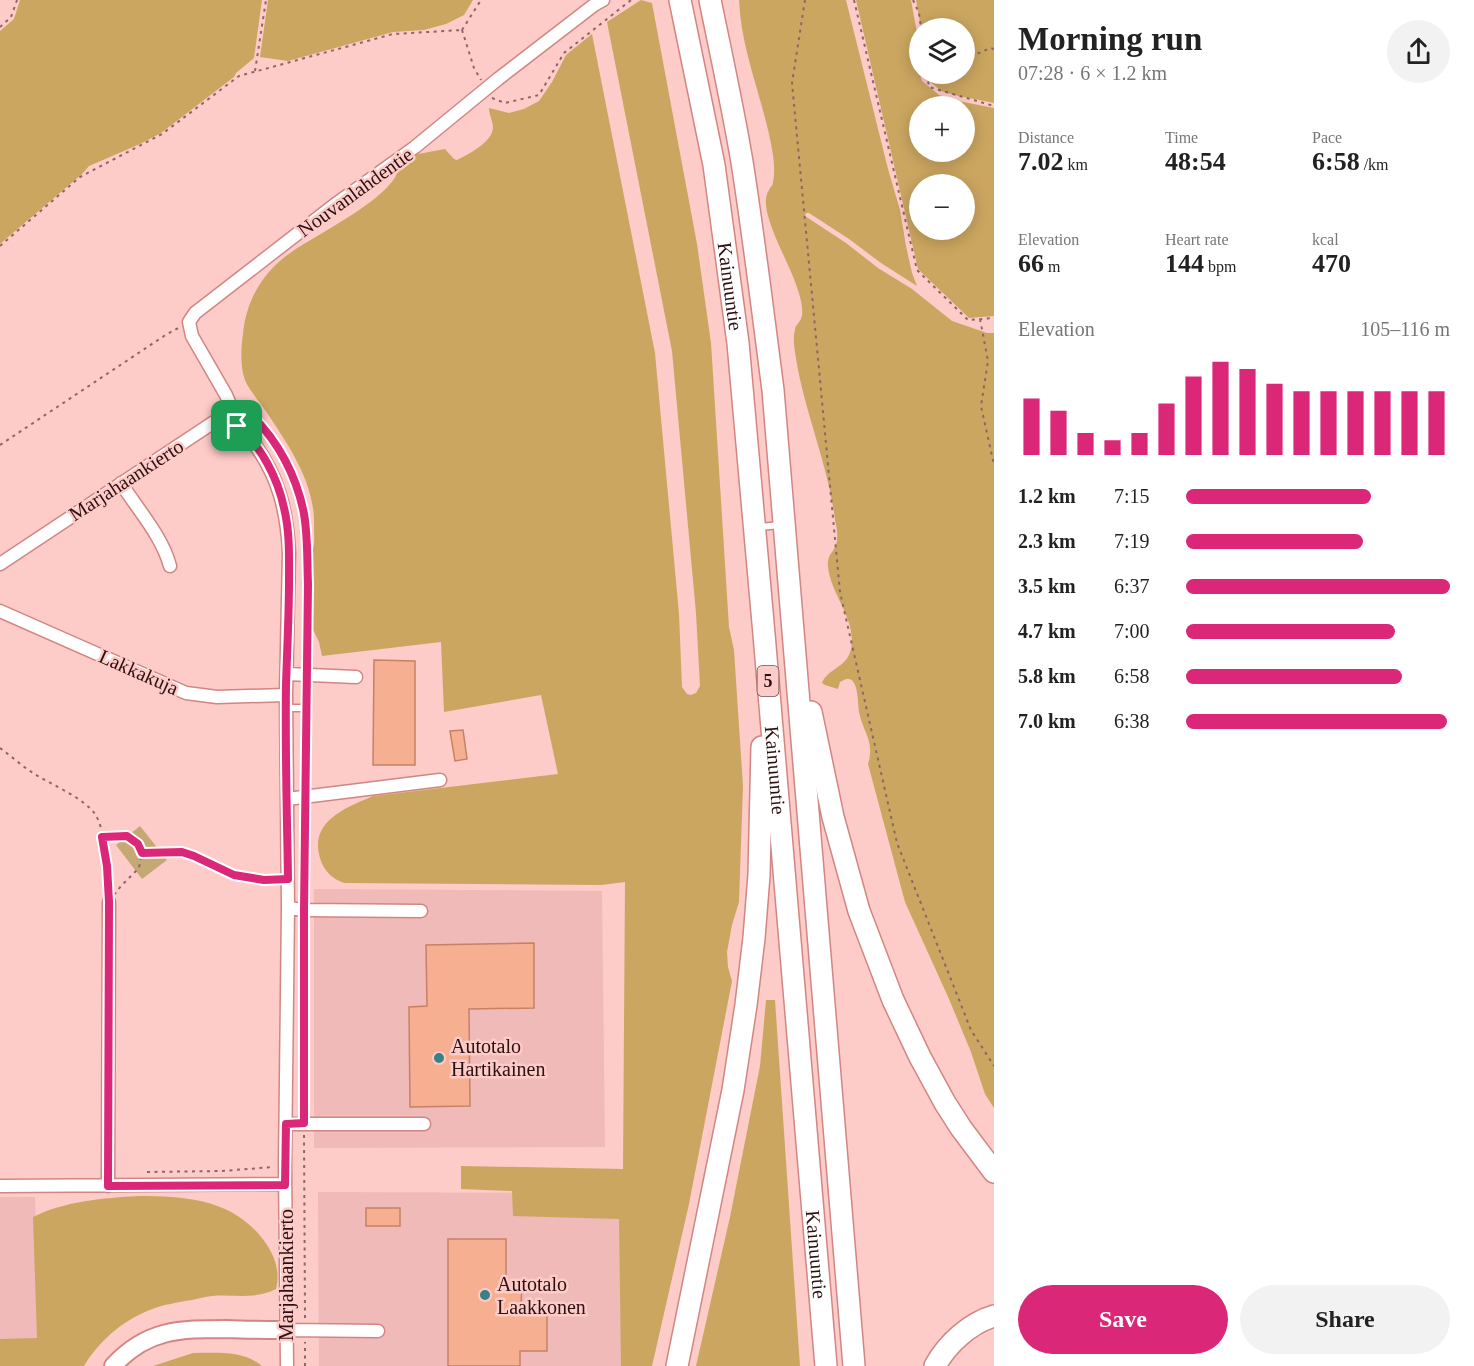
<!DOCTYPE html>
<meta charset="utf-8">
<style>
:root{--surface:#fff;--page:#f2f2f2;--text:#222;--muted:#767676;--accent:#db2777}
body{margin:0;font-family:Georgia,serif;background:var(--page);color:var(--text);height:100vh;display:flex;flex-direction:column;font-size:22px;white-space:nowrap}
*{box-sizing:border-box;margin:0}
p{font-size:20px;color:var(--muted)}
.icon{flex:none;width:33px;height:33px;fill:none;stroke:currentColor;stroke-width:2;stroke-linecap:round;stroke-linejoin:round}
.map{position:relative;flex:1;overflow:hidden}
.sheet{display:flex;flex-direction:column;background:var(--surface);width:480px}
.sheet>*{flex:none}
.buttons{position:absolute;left:909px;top:18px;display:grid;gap:12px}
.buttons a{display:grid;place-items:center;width:66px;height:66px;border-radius:50%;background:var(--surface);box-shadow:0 3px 15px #0003;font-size:30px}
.pin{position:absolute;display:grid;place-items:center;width:51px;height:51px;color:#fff;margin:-26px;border-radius:12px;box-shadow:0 3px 9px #0006}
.round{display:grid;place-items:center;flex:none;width:63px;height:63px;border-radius:32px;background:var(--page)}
.headline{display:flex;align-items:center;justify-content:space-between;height:102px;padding:0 24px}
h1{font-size:33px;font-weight:700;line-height:45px}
.metrics{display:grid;grid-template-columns:repeat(3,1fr);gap:9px;height:102px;padding:6px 24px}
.metrics div{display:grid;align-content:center}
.metrics b{font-size:26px;font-weight:700}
.metrics small{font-size:16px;font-weight:400}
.metrics p{font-size:16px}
.chart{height:168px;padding:12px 24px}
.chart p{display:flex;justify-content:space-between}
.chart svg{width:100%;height:108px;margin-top:6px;stroke:var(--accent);stroke-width:6}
.action{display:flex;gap:12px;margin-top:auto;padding:12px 24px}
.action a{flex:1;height:69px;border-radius:36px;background:var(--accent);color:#fff;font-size:24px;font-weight:700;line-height:69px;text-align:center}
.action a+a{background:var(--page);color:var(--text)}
ul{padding:0 24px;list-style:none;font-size:20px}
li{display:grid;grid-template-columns:96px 72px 1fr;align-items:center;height:45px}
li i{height:15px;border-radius:8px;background:var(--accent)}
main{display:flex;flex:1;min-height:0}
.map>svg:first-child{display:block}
.built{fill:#efbab7}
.green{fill:#c5a975}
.forest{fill:#cba660;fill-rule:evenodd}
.building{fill:#f7af92;stroke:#c68166;stroke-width:1.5}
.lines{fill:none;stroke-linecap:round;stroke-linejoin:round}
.lane-casing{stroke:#d28683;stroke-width:9}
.street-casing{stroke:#d28683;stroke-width:15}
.secondary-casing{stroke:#d28683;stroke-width:20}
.highway-casing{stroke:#d28683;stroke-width:24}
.path{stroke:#8c6665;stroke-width:2;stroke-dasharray:3 4.5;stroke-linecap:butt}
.lane{stroke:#fff;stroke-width:6}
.street{stroke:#fff;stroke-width:12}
.secondary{stroke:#fff;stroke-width:16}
.highway{stroke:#fff;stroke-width:21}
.route-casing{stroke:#fff;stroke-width:12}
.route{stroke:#db2777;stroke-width:8}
.poi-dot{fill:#398186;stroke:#fdcbc8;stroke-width:2}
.labels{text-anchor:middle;stroke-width:5;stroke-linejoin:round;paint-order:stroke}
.shield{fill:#fdcbc8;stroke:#6b4847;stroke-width:1.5}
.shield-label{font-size:18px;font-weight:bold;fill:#2c1010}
.street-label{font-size:20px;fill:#2c1010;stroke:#fdcbc8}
.poi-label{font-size:20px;fill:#2c1010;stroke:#fdcbc8;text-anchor:start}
</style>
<main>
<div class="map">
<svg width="994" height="1366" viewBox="0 0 994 1366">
<rect width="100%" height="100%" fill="#fdcbc8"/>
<path class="built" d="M314,889l288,2 3,256 -291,1z
M318,1192l304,1 -1,173h-302z
M0,1197h35l5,149 -40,1z"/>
<path class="green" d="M140,826l27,34 -25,19 -26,-34z"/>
<path class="forest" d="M20,0h242l-8,58 -18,15 -2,4 -73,56 -21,11 -51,22 -7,8 -82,70v-213l14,-12z
M268,0h205l-9,15 -18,9 -22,6 -31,2 -105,29 -28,-4z
M641,0l11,3 45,241 14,99 18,284 5,23 9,136 -4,116 -7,23 -5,27 1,15 4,14 -43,223 -37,162h-31l-2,-147 -106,-3 -1,-25 -51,-2v-23l162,3 2,-287 -24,3 -257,-2c-11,-4 -19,-11 -23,-22 -14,-39 24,-53 52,-65l185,-22 -17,-79 -97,17 -3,-70 -119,14 -3,-14 -10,-21v-33c7,-8 2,-21 0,-31 7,-10 5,-19 5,-30 2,-43 -26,-83 -49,-117 -6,-9 -16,-20 -20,-30 -5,-13 -4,-32 -2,-46 2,-23 11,-45 26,-62 7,-8 15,-15 24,-21 23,-16 104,-56 105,-83l20,-14 27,-5 9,10 3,1c12,-6 35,-18 36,-32 0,-7 -4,-13 -4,-20l20,5 15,-4 15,-8 13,-19 14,-27 26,-21 63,319 24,261 3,73 5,7 4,1 5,-2 4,-7 -4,-73 -24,-262 -65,-329z
M739,0h107l42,169 12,41 6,36 6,27 5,13 -36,-23 -32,-24 -40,-26h-3l-1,3 41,27 32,25 34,21 40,32 35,12h7v775l-9,-14 -14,-42 -22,-53 -44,-97 -37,-138c7,-23 -5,-32 -9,-52 -1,-7 -1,-23 -5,-29 -2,-4 -4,-4 -8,-4l-6,3 -2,7 -13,-4 -3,-2c6,-15 25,-15 29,-34 6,-29 -20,-54 -23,-82 -1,-11 3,-12 7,-20 4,-8 2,-19 0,-27 -7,-57 -32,-111 -40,-168 -1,-7 -2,-15 0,-22 1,-6 1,-3 4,-8 5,-6 3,-14 2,-21 -7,-30 -25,-56 -33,-85 -2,-8 -4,-19 1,-26 3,-6 3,-2 4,-8 2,-9 1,-19 0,-27 -8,-52 -32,-102 -34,-155z
M856,0h55l6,33 3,41 2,7 17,14 14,5 41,8v208l-25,2 -51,-49zM920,106h44v46h-44zM920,184h44v46h-44z
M916,0h78v103l-40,-8 -13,-4 -15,-13v-4h38v-46h-43z
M766,1000h9l25,366h-104l34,-149 30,-151z
M139,1196c50,0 98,4 128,49 9,14 13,28 9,44 -21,11 -42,5 -64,7 -9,1 -18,4 -27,5 -9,2 -18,3 -27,6 -31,10 -57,31 -74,59h-84v-27l37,-1 -4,-121c32,-16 71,-19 106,-21z
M193,1353c24,0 50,-3 69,13h-109z"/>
<path class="building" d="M374,660l41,1v104h-42z
M463,730l4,29 -12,2 -5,-30z
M534,943v65l-65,1 1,97 -60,1 -1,-100 18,-1 -1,-61z
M366,1208h34v18h-34z
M448,1239h58v44h16l-1,25h26v43h-27v15h-72z"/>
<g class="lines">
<defs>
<path id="lane" d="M758,527l23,-2
M286,708h20"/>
<path id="street" d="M227,415l2,-13 -3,-7 -34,-59 -3,-14 6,-9 142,-110 78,-56 83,-68 96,-74 9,-5
M121,483c17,27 41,53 49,83
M0,564l214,-142 13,-7c9,9 18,17 26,27 26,35 34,69 36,111l-3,142 2,213 -3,258 2,200
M0,611l186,82 31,4 69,-2
M287,674l69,3
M287,799l153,-19
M288,908l16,2 117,1
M287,1124h137
M0,1186l285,-2
M108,1186l1,-284
M287,1330l91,1"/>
<path id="secondary" d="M113,1366c34,-37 66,-37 114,-37 20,1 40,1 60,1"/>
<g id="highway">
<path id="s1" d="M680,0l34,165 24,178 26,291 62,732"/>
<path d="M710,0c11,54 23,108 32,162 12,76 21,152 31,228l81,976"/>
<path d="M811,712l22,105 26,94 34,89 27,57 25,46 16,25 33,44"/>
<path d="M677,1366l56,-276 13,-85 8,-67 5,-63 3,-128"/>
<path d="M935,1366c12,-22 35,-43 59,-50"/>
</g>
</defs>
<use href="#lane" class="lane-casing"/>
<use href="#street" class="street-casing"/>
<use href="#secondary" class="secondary-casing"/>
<use href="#highway" class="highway-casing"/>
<path class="path" d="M805,0l-13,83 48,509 57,251 74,187 23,36
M854,0l63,270 51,50 26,-2
M913,0l6,13 2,15
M0,27l11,-10 6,-17
M462,30l12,38 7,12
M462,30l19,-30
M964,60l26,-12 4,1
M255,71l11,-71
M927,74l2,13 65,19
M492,98l13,5 34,-8 25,-42 67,-53
M0,246l80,-69 82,-43 77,-58 154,-42 69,-4
M980,319l8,42 -7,45 13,59
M240,407l10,7
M247,417l3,-3c9,8 16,18 23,28 15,22 25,46 31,71 3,17 3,34 3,50 1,34 0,68 0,101
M215,436h12l2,-3
M0,445l164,-109 14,-8
M306,700v-15
M0,748c11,8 22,18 33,25 17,11 51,25 62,41 11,16 12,57 14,77
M305,784l1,-69
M102,837l25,-1 11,8 4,9 -3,15 -18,18 -6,8
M142,853l40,-1 52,23 30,6 12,-1
M304,898l1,-90
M304,922v192
M304,1135l1,183
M147,1172l75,-1 51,-4
M305,1366v-24"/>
<use href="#lane" class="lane"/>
<use href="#street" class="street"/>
<use href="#secondary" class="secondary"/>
<use href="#highway" class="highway"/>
</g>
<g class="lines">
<defs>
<path id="route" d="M250,414c28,26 47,63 54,100 4,23 3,47 4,70l-4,326v213l-18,1 -1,61 -177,1 1,-284 -2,-36 -5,-29 25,-1 11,8 4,9 40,-1 12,4 40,19 30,5 24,-1c-1,-64 -3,-129 -2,-193 1,-35 3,-70 3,-105 0,-24 1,-49 -5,-73 -6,-29 -23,-63 -47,-82z"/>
</defs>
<use href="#route" class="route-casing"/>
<use href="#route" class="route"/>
</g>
<g class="poi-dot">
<circle cx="439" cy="1058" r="6"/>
<circle cx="485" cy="1295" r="6"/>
</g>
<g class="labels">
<rect class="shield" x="757.5" y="666" width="21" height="30" rx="4.5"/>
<g class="shield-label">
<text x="768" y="687">5</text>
</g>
<g class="street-label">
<text transform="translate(355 192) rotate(-36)" y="7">Nouvanlahdentie</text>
<text dy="7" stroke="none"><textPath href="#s1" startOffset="291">Kainuuntie</textPath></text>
<text transform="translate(126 480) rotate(-33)" y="7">Marjahaankierto</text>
<text transform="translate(139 672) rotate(24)" y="7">Lakkakuja</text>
<text dy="7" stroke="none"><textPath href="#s1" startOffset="777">Kainuuntie</textPath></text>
<text dy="7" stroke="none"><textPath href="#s1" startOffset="1263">Kainuuntie</textPath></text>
<text transform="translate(286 1275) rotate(-90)" y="7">Marjahaankierto</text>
</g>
<g class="poi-label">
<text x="451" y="1053">Autotalo<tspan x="451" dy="23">Hartikainen</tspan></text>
<text x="497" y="1291">Autotalo<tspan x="497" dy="23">Laakkonen</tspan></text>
</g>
</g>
</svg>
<div class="buttons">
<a><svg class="icon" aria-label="layers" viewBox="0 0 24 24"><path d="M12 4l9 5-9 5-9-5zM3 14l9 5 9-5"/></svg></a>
<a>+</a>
<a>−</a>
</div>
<div class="pin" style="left:237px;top:426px;background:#1e9e55"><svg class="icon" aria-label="arrive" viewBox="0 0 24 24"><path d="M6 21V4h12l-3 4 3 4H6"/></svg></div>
</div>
<section class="sheet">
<div class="headline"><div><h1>Morning run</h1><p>07:28 · 6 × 1.2 km</p></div><a class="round"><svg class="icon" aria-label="share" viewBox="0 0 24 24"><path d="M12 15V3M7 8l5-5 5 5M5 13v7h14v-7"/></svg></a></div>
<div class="metrics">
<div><p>Distance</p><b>7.02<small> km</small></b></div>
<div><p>Time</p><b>48:54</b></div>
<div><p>Pace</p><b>6:58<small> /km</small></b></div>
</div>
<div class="metrics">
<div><p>Elevation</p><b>66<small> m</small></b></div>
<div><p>Heart rate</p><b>144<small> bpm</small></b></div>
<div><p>kcal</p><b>470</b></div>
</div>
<div class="chart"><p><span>Elevation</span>105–116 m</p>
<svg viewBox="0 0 160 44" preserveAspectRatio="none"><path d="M5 44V21M15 44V26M25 44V35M35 44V38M45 44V35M55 44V23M65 44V12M75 44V6M85 44V9M95 44V15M105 44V18M115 44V18M125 44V18M135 44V18M145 44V18M155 44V18"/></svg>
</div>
<ul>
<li><b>1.2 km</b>7:15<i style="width:70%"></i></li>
<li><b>2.3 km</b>7:19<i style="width:67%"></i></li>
<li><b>3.5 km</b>6:37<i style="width:100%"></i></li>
<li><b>4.7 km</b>7:00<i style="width:79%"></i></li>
<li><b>5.8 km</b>6:58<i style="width:82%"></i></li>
<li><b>7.0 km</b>6:38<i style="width:99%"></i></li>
</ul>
<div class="action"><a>Save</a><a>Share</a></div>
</section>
</main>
